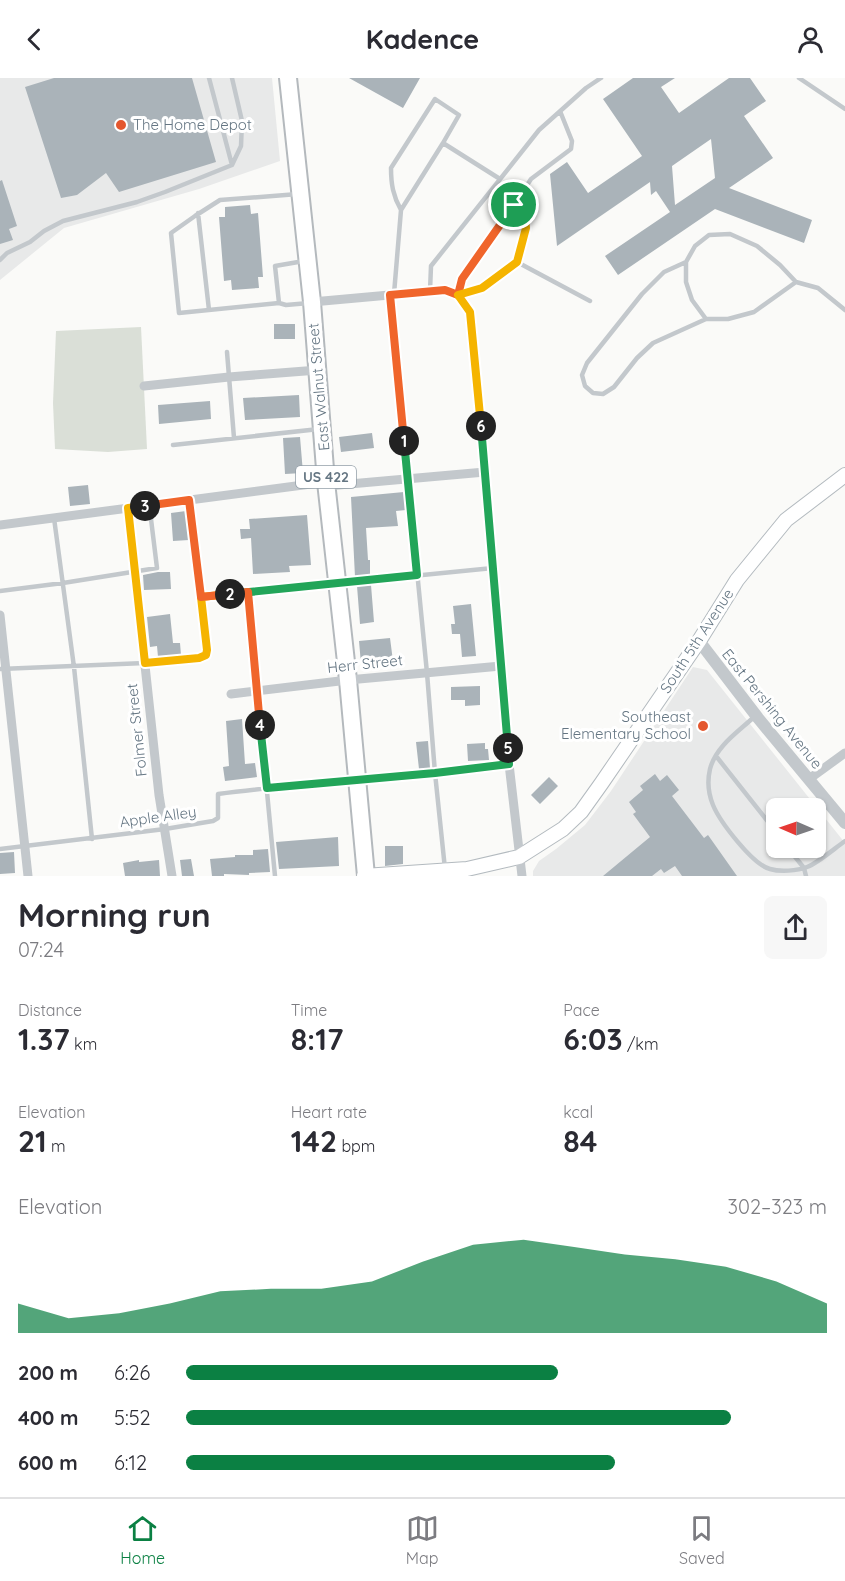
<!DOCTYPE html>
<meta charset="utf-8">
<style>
:root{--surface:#fff;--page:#f7f7f7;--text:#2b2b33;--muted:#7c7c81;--line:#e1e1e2;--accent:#0b8043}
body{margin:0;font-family:Quicksand,sans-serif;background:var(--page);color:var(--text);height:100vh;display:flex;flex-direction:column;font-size:22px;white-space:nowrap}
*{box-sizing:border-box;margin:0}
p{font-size:20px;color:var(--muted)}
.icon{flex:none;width:33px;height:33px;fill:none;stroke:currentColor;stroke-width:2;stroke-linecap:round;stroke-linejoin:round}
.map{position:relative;height:798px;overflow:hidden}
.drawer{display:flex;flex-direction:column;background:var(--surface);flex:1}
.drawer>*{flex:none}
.needle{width:39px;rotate:272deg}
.buttons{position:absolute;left:766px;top:720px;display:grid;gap:12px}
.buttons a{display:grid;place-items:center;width:60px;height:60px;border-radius:9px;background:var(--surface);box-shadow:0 2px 4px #0004;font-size:30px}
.pin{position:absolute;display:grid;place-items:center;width:51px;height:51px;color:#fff;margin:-26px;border:3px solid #fff;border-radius:50%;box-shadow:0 2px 6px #0007}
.km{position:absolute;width:30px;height:30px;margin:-15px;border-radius:50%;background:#222;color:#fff;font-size:16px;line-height:30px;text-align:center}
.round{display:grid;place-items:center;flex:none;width:63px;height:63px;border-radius:9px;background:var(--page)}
.headline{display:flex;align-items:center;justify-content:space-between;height:102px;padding:0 18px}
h1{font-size:33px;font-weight:700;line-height:45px}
.metrics{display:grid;grid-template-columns:repeat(3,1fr);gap:9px;height:102px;padding:6px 18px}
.metrics div{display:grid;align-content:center}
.metrics b{font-size:30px;font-weight:700}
.metrics small{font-size:16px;font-weight:400}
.metrics p{font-size:16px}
.chart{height:168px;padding:12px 18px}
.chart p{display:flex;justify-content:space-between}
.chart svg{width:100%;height:108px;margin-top:6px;fill:var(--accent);opacity:.7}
ul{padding:0 18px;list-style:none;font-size:20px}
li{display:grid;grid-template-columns:96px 72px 1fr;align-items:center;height:45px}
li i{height:15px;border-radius:8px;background:var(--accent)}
header{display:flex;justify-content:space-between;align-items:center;height:78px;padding:0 18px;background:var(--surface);font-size:27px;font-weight:700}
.tab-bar{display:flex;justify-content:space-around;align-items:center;height:84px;border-top:2px solid var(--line);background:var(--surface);font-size:16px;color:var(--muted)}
.tab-bar a{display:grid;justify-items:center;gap:3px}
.tab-bar .on{color:var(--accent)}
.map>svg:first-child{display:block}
.built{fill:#e8e9e9;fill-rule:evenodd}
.green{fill:#dadfd7}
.building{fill:#aab3b9;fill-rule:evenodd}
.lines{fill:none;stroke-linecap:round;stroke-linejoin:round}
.secondary-casing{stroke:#b3babf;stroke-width:16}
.trunk-casing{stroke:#b4b9bd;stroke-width:20}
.service{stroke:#c3c8cc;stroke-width:4.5}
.minor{stroke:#c3c8cc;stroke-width:9}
.tertiary{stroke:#c3c8cc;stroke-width:12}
.secondary{stroke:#fff;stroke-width:14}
.trunk{stroke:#fff;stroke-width:16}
.split-1-casing{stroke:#fff;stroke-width:12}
.split-2-casing{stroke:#fff;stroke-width:12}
.split-3-casing{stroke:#fff;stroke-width:12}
.split-4-casing{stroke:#fff;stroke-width:12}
.split-5-casing{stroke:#fff;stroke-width:12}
.split-6-casing{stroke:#fff;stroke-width:12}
.split-7-casing{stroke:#fff;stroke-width:12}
.split-1{stroke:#f0652b;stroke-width:8}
.split-2{stroke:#22a559;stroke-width:8}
.split-3{stroke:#f5b400;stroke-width:8}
.split-4{stroke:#f0652b;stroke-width:8}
.split-5{stroke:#22a559;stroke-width:8}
.split-6{stroke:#22a559;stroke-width:8}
.split-7{stroke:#f5b400;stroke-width:8}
.poi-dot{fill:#e4572e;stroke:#fff;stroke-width:2}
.labels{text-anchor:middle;stroke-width:6;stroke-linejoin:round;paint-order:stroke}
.shield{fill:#fff;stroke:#939fa8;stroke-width:1.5}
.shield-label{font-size:14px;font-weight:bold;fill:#657683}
.poi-label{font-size:15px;fill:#657683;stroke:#fff;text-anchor:start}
.street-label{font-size:15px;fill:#657683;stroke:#fff}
</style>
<header><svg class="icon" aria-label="back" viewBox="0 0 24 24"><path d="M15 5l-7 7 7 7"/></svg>Kadence<svg class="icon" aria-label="person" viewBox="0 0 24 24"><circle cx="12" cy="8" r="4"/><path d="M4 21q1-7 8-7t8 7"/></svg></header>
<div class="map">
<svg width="845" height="798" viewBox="0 0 845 798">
<rect width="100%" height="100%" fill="#fafaf8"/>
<path class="built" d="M0,0h272l8,83 -81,28 -135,39 -64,52z
M693,589l14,3 138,173v33h-312v-5l6,-10 17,-12 29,-24 26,-34zM777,730h39v40h-39z"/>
<path class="green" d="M141,249l6,122 -39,3 -53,-3 -2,-46 3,-72z"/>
<path class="building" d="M54,0h138l24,84 -97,30 -13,-19 -29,22 -16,3 -36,-111z
M349,0h71l-17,30z
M633,0h42l-14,9 18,26 50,-35h21l16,23 -22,15 29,42 -44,30 83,32 -8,23 -89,-34 -97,66 -13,-19 65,-44 -14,-21 -5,4 -1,-13 -93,64 -7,-72 17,-12 21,31 54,-37 -39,-57zM711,61l4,39 -40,27 -3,-39z
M2,102l15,46 -8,3 4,11 -13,4v-63z
M250,127l1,9 7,-1 5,64h-5l1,11 -27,2 -1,-10 -7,1 -5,-64h6v-10z
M274,246h21v15h-21z
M299,317l1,22 -55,3 -2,-22z
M210,323l1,18 -52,5 -1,-19z
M372,355l2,15 -33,4 -2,-15z
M300,359l3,36 -18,1 -2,-36z
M88,407l2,19 -20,2 -2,-19z
M404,414l2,18 -10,1 2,15 -32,2 2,32h2v16l-15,1 -4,-80z
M186,433l3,29 -16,1 -2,-28z
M307,437l4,50 -22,1 1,6 -37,2 -2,-36 -10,1 -1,-10h10l-1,-10z
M158,494h12l1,17 -27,1 -1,-15z
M371,507l3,37 -14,2 -3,-38z
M471,526l5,52 -14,1 -2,-23h-8l-1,-10h4l-2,-18z
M170,536l3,29h7l1,12 -23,2 -1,-11 -7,1 -3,-30z
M390,560l3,23 -32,3 -2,-23z
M480,608v19l-15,1v-6h-14v-13z
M242,641l3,45 10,-1 2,14 -32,4 -2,-14 6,-1 -3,-45z
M428,663l2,27 -11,1 -3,-27z
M485,665v6h3l1,11 -21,1 -1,-17z
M655,696l5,7 7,-6 12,15 -7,6 32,42 4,-3 29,41h-55l-7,-10 -11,7 -3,-4 -9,7h-49l47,-39 -17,-23 3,-2 -7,-10 14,-12 -3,-4z
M549,699l9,9 -18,18 -9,-9z
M338,759l1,29 -60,3 -3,-27z
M385,768h18v18l-18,2z
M268,771l2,23 -21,1v2l-25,-1v2h-12l-2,-17 25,-2v-2h18v-5z
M14,774l1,21 -15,1v-21z
M191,781l3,17h-12l-2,-16z
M139,782v2l20,-2 1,16h-35l-2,-13z"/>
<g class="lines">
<defs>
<path id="secondary" d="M364,798l103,-7 52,-12 44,-28 18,-17 20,-28 98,-143 38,-61 49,-60 59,-45"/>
<path id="trunk" d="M288,0l24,224 14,180 22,198 18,196"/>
</defs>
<use href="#secondary" class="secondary-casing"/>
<use href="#trunk" class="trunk-casing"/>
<path class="service" d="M232,0l10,43 -1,25 -9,19
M799,0l46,31
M514,127l-52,74 -4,16 24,-7 35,-26 9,-34 -2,-17 -10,-6 17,-26 40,-30 1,-8 -12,-30
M401,132c-8,-14 -10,-26 -10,-42l44,-69 24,16 -16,28
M198,135l11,97
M0,182l7,-7 23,-11 14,-11 19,-10 74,-19 28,-10 67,-27 -23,-87
M304,183l-29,5 4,37 7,2 23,-2
M517,184l73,39
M686,184l-22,10 -22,22 -55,69 -5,12 3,11 8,7 10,1 11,-7 23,-29 16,-15 53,-24h22l26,-7 42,-30
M430,213l1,-25 108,-136 47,-42 15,-10
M394,216l7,-84 42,-67 57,36
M390,217l37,378 8,100 10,96
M279,225l-100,10 -8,-80 24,-17 25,-16 78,-6
M706,241l-14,-19 -6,-18v-20l9,-16 14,-11 21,-1 27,12 23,19 16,17 22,6 27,22
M227,274l7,86
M173,367l146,-16
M54,440l20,149 18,172
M0,513l63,-8 94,-15 -6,-49
M248,514l27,284
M201,519l292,-29
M0,591l145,-6 54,-5 7,-3 1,-5 -18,-150
M754,639c-16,15 -38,29 -44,52 -3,13 -2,24 3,36 7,17 40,60 57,64 10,3 27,2 37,-2 11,-4 28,-19 38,-26
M716,678l61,77
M788,770l16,20 2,8
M0,771l165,-20 48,-8 5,-3v-24c97,-12 194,-19 291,-30"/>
<path class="minor" d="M312,224l133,-12 13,5 12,17 15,160 24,292 13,112
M144,308l85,-9 89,-7
M327,408l158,-14
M128,430l31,287 13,81
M0,447l326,-43
M0,537l28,261
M231,616l117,-14 153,-14
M809,701l36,-26"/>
<path class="tertiary" d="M699,563l59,77 87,105"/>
<use href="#secondary" class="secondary"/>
<use href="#trunk" class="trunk"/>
</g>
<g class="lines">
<defs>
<path id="split-1" d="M404,363l-14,-146 55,-5 13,5 4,-16 52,-74"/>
<path id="split-2" d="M230,516l187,-19 -13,-134"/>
<path id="split-3" d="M145,428l-17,2 17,155 54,-5 7,-3 1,-5 -6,-53 29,-3"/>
<path id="split-4" d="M145,428l44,-6 12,97 47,-5 12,133"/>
<path id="split-5" d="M260,647l7,63 168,-15 74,-9 -1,-16"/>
<path id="split-6" d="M481,348l27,322"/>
<path id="split-7" d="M481,348l-11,-114 -12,-17 24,-7 35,-26 9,-34 -2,-16 -10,-7"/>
</defs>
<use href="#split-1" class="split-1-casing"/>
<use href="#split-2" class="split-2-casing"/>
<use href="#split-3" class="split-3-casing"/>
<use href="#split-4" class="split-4-casing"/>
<use href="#split-5" class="split-5-casing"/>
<use href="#split-6" class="split-6-casing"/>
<use href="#split-7" class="split-7-casing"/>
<use href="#split-1" class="split-1"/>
<use href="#split-2" class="split-2"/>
<use href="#split-3" class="split-3"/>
<use href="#split-4" class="split-4"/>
<use href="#split-5" class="split-5"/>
<use href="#split-6" class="split-6"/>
<use href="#split-7" class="split-7"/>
</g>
<g class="poi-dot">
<circle cx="121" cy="47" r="6"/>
<circle cx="703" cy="648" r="6"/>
</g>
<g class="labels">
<rect class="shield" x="296" y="388" width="60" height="22" rx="4.5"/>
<g class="shield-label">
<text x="326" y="404">US 422</text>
</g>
<g class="poi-label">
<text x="133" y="52">The Home Depot</text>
<text x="691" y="644" text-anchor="end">Southeast<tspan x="691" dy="17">Elementary School</tspan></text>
</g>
<g class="street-label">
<text transform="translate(319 309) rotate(-95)" y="5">East Walnut Street</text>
<text transform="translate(697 563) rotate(-57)" y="5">South 5th Avenue</text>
<text transform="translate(365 586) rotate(-6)" y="5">Herr Street</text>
<text transform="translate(772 631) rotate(51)" y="5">East Pershing Avenue</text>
<text transform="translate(137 652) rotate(-96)" y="5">Folmer Street</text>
<text transform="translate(158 739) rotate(-8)" y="5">Apple Alley</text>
</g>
</g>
</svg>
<div class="buttons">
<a><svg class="needle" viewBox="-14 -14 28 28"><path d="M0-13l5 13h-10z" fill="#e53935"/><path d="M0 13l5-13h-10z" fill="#7c7c81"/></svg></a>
</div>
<div class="pin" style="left:514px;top:127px;background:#1e9e55"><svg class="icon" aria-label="arrive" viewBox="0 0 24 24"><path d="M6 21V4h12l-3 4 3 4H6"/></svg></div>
<b class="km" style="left:404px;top:363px">1</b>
<b class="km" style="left:230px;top:516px">2</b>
<b class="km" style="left:145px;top:428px">3</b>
<b class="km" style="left:260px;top:647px">4</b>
<b class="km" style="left:508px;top:670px">5</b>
<b class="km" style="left:481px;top:348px">6</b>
</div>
<section class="drawer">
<div class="headline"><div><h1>Morning run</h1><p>07:24</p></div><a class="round"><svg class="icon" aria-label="share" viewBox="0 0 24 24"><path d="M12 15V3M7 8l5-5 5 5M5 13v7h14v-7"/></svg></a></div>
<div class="metrics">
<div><p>Distance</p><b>1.37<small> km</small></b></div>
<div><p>Time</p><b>8:17</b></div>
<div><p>Pace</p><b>6:03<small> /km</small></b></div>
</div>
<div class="metrics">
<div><p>Elevation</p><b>21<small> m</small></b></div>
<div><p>Heart rate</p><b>142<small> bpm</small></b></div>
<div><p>kcal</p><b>84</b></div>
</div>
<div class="chart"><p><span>Elevation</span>302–323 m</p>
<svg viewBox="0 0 160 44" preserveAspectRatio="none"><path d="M0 44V32L10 38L20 36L30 32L40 27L50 26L60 26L70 23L80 15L90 8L100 6L110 9L120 12L130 14L140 17L150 23L160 32V44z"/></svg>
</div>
<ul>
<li><b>200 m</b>6:26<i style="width:58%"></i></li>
<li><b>400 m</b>5:52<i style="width:85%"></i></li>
<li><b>600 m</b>6:12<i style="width:67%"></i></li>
</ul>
</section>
<nav class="tab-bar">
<a class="on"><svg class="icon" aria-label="home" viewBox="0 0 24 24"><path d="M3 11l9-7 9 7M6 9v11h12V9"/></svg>Home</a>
<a><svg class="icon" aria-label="map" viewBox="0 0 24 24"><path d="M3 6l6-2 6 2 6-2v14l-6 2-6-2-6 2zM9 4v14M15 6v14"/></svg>Map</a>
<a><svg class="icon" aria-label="saved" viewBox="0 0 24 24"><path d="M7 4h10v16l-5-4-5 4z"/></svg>Saved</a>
</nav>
